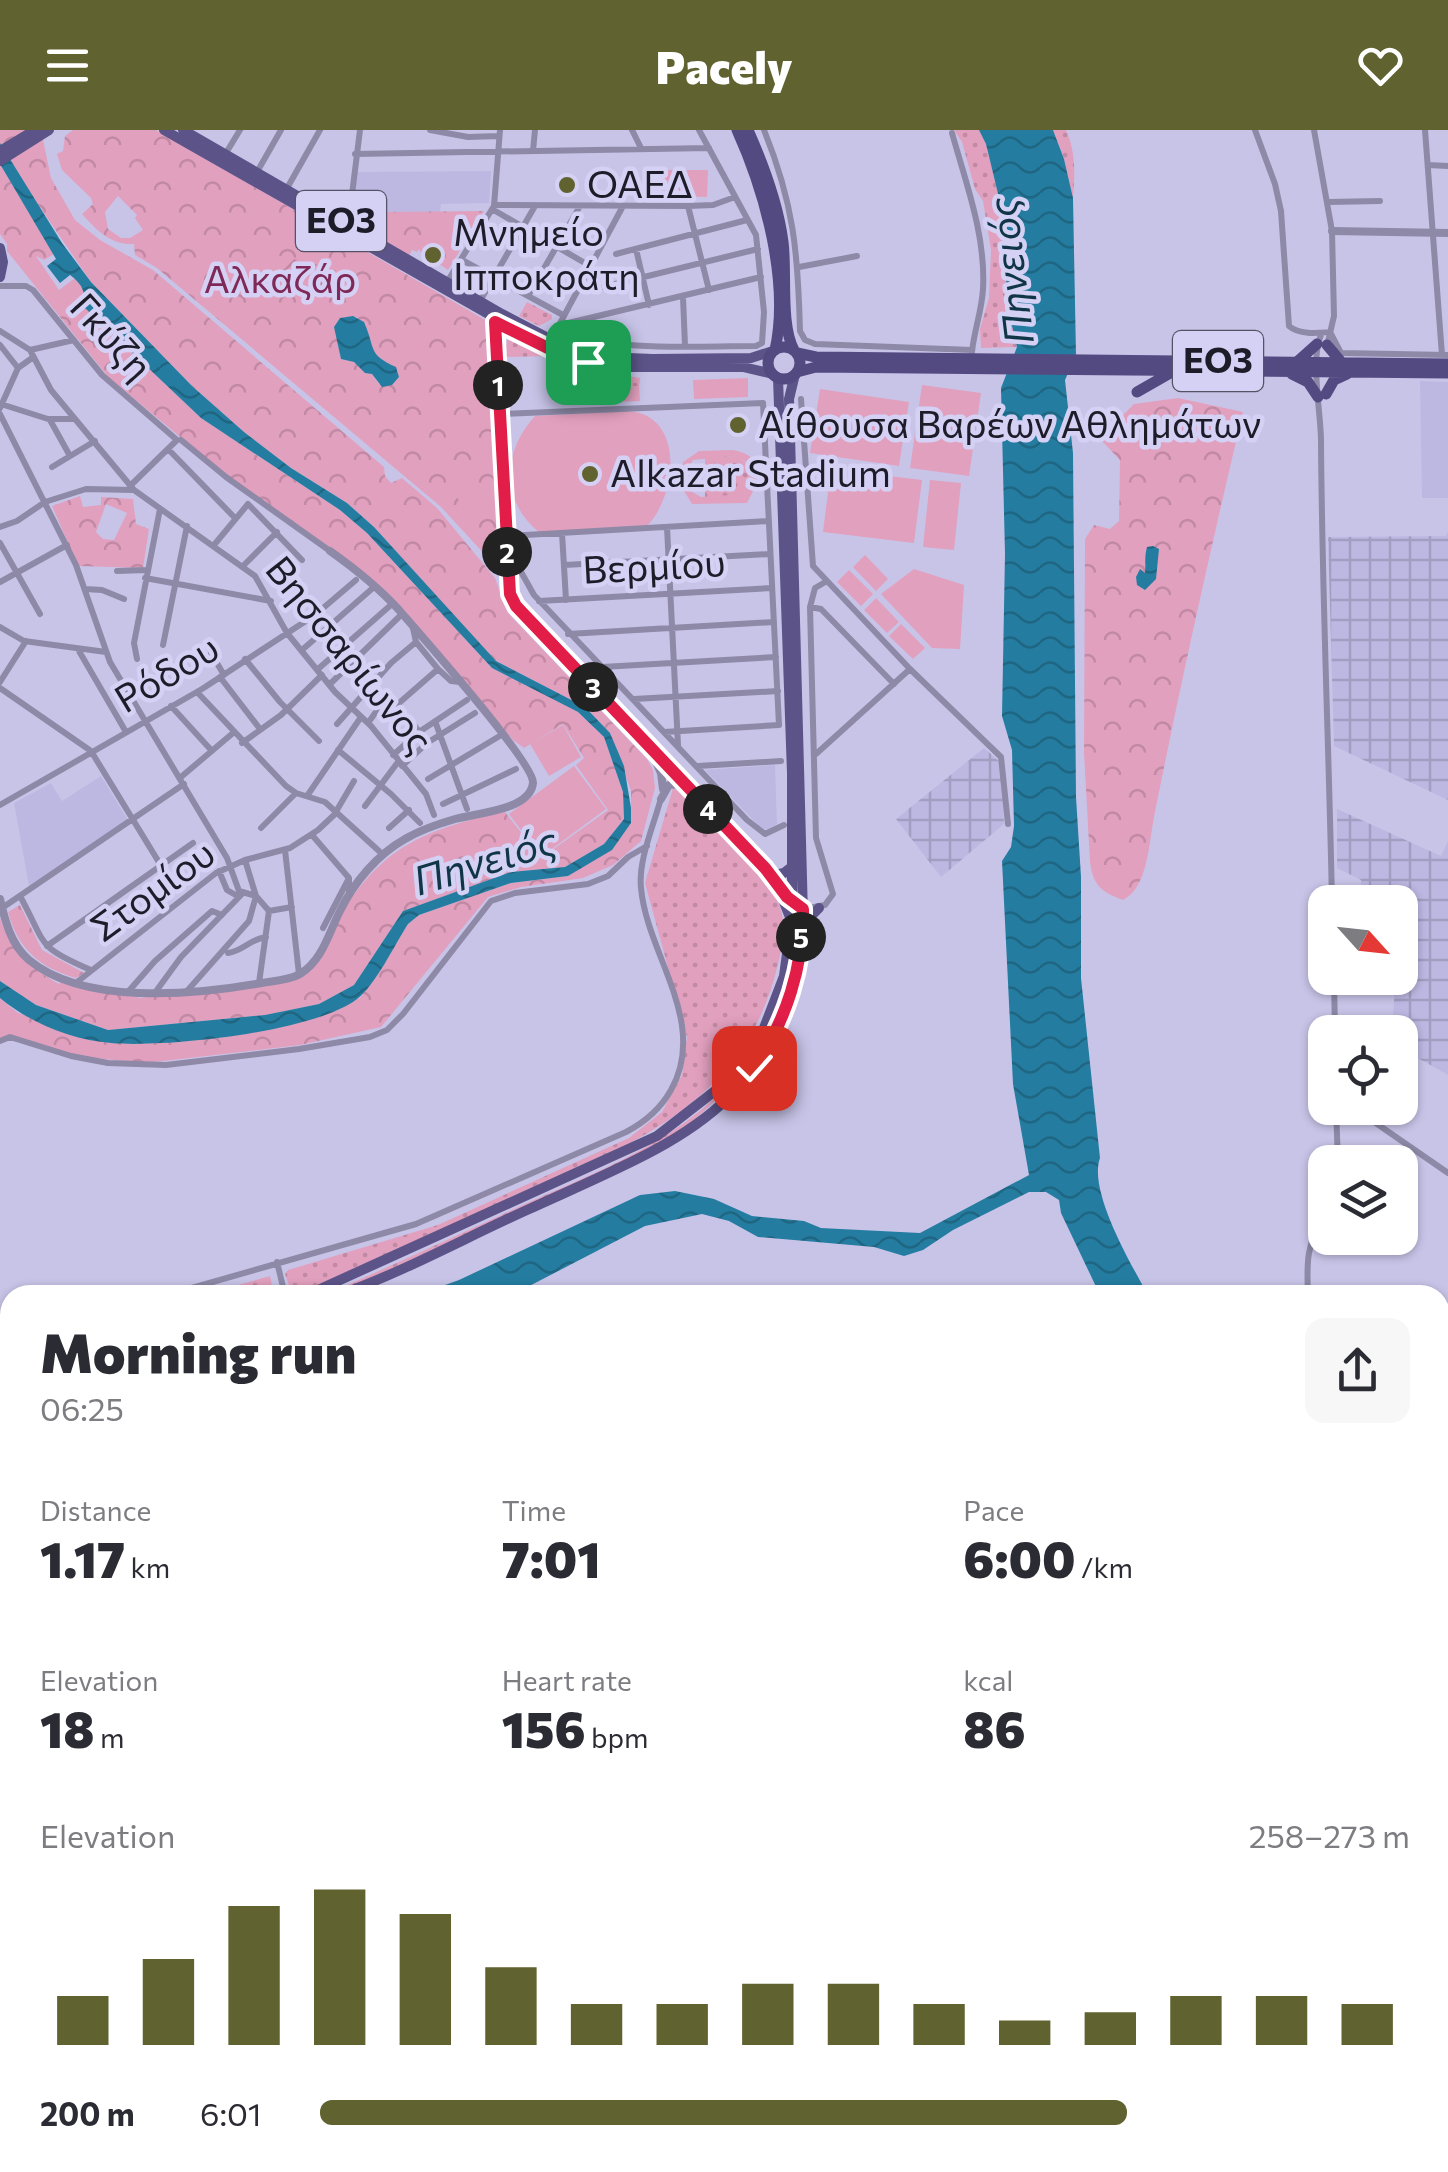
<!DOCTYPE html>
<meta charset="utf-8">
<style>
:root{--surface:#fff;--page:#f7f7f7;--text:#2b2b33;--muted:#7c7c81;--accent:#60622f}
body{margin:0;font-family:Commissioner,sans-serif;background:var(--page);color:var(--text);height:100vh;display:flex;flex-direction:column;font-size:38px;white-space:nowrap}
*{box-sizing:border-box;margin:0}
p{font-size:32px;color:var(--muted)}
.icon{flex:none;width:55px;height:55px;fill:none;stroke:currentColor;stroke-width:2;stroke-linecap:round;stroke-linejoin:round}
.map{position:relative;flex:1;overflow:hidden}
.details{position:absolute;left:0px;top:1155px;width:1450px;height:888px;display:flex;flex-direction:column;background:var(--surface);border-radius:30px 30px 0 0;box-shadow:0 2px 8px #0004}
.details>*{flex:none}
.needle{width:65px;rotate:117deg}
.controls{position:absolute;left:1308px;top:755px;display:grid;gap:20px}
.controls a{display:grid;place-items:center;width:110px;height:110px;border-radius:20px;background:var(--surface);box-shadow:0 2px 8px #0004;font-size:50px}
.pin{position:absolute;display:grid;place-items:center;width:85px;height:85px;color:#fff;margin:-42px;border-radius:20px;box-shadow:0 5px 15px #0006}
.km{position:absolute;width:50px;height:50px;margin:-25px;border-radius:50%;background:#222;color:#fff;font-size:28px;line-height:50px;text-align:center}
.round{display:grid;place-items:center;flex:none;width:105px;height:105px;border-radius:20px;background:var(--page)}
.head{display:flex;align-items:center;justify-content:space-between;height:170px;padding:0 40px}
h1{font-size:55px;font-weight:800;line-height:75px}
.stats{display:grid;grid-template-columns:repeat(3,1fr);gap:15px;height:170px;padding:10px 40px}
.stats div{display:grid;align-content:center}
.stats b{font-size:50px;font-weight:800}
.stats small{font-size:28px;font-weight:400}
.stats p{font-size:28px}
.chart{height:280px;padding:20px 40px}
.chart p{display:flex;justify-content:space-between}
.chart svg{width:100%;height:180px;margin-top:10px;stroke:var(--accent);stroke-width:6}
ul{padding:0 40px;list-style:none;font-size:32px}
li{display:grid;grid-template-columns:160px 120px 1fr;align-items:center;height:75px}
li i{height:25px;border-radius:12px;background:var(--accent)}
header{display:flex;justify-content:space-between;align-items:center;height:130px;padding:0 40px;background:var(--accent);color:#fff;font-size:45px;font-weight:800}
.map>svg:first-child{display:block}
.built{fill:#bdb8e2}
.industrial{fill:url(#industrial-grid)}
.grass{fill:url(#grass-dots)}
.forest{fill:url(#forest-crowns);fill-rule:evenodd}
.garden{fill:url(#garden-furrows)}
.pitch{fill:#e1a0be;fill-rule:evenodd}
.water{fill:url(#water-waves)}
.lines{fill:none;stroke-linecap:round;stroke-linejoin:round}
.minor{stroke:#8d89a7;stroke-width:6}
.tertiary{stroke:#8d89a7;stroke-width:8}
.secondary{stroke:#706a95;stroke-width:9}
.primary{stroke:#5c5488;stroke-width:10}
.trunk{stroke:#544a82;stroke-width:11}
.route-casing{stroke:#fff;stroke-width:20}
.route{stroke:#e11d48;stroke-width:12}
.poi-dot{fill:#60622f;stroke:#d5d1f5;stroke-width:4}
.labels{text-anchor:middle;stroke-width:9;stroke-linejoin:round;paint-order:stroke}
.shield{fill:#d5d1f5;stroke:#555266;stroke-width:2.5}
.shield-label{font-size:35px;font-weight:bold;fill:#1e1c29}
.poi-label{font-size:38px;fill:#1e1c29;stroke:#d5d1f5;text-anchor:start}
.park-label{font-size:38px;fill:#7e2957;stroke:#d5d1f5}
.street-label{font-size:38px;fill:#1e1c29;stroke:#d5d1f5}
.water-label{font-size:40px;font-style:italic;fill:#103546;stroke:#d5d1f5}
</style>
<header><svg class="icon" aria-label="menu" viewBox="0 0 24 24"><path d="M4 6h16M4 12h16M4 18h16"/></svg>Pacely<svg class="icon" aria-label="heart" viewBox="0 0 24 24"><path d="M12 20l-8-8c-3-5 5-10 8-4 3-6 11-1 8 4z"/></svg></header>
<div class="map">
<svg width="1448" height="2042" viewBox="0 0 1448 2042">
<defs>
<pattern id="industrial-grid" width="8" height="8" patternUnits="userSpaceOnUse" patternTransform="scale(2.5)"><rect width="8" height="8" fill="#bdb8e2"/><path d="M0 4h8M4 0v8" fill="none" stroke="#a29ec2"/></pattern>
<pattern id="grass-dots" width="8" height="8" patternUnits="userSpaceOnUse" patternTransform="scale(2.5)"><rect width="8" height="8" fill="#e1a0be"/><path d="M2 2h.1M6 6h.1" fill="none" stroke="#c189a3" stroke-width="1.8" stroke-linecap="round"/></pattern>
<pattern id="forest-crowns" width="20" height="18" patternUnits="userSpaceOnUse" patternTransform="scale(2.5)"><rect width="20" height="18" fill="#e1a0be"/><path d="M2 6a3 3 0 1 1 6 0M12 15a3 3 0 1 1 6 0" fill="none" stroke="#c189a3"/></pattern>
<pattern id="garden-furrows" width="10" height="10" patternUnits="userSpaceOnUse" patternTransform="scale(2.5)"><rect width="10" height="10" fill="#e1a0be"/><path d="M-1 1l2-2M0 10L10 0M9 11l2-2" fill="none" stroke="#c189a3"/></pattern>
<pattern id="water-waves" width="16" height="10" patternUnits="userSpaceOnUse" patternTransform="scale(2.5)"><rect width="16" height="10" fill="#247da1"/><path d="M0 5q4-4 8 0t8 0" fill="none" stroke="#1f6683"/></pattern>
</defs>
<rect width="100%" height="100%" fill="#c8c4e8"/>
<path class="built" d="M491,41l-2,32 -48,1 -1,8h-86l2,-40z
M1420,251l28,1v116h-26z
M775,635l2,59 -8,6 -8,-2 -56,-58z
M101,646l27,44 -99,66 -15,-83 37,-20 11,18z"/>
<path class="industrial" d="M1448,401v269l-114,-54 -6,-209 118,-1z
M984,618l17,15 3,61 -63,53 -45,-58z
M1337,679l104,47 7,-15v234l-48,-27v-16h-8l3,-48 -9,-6h14v-76h-38l-1,-22 -24,-12z"/>
<path class="grass" d="M954,0h25l7,14 21,87 -1,69 11,47 -36,1 -1,-19 9,-31 2,-48 -8,-49 -8,-12 -13,-47z
M1053,0h13c10,23 9,43 7,68l-9,-39z
M527,172l25,13v4l-13,7 -20,-10z
M509,204l41,22 -47,1z
M591,240l49,8 -1,8 -47,2z
M734,326c17,5 29,29 7,39 -10,4 -25,2 -36,2v-40z
M673,658c20,11 38,36 54,54 19,19 44,39 53,65 7,19 2,42 -3,61 -20,83 -74,137 -149,176l-312,142 -25,5 -6,-17 3,-4 150,-45 191,-87 33,-26 20,-37 5,-38 -42,-154z
M779,884l-20,39 -17,22 -56,53 -68,37 -264,121 -30,9c64,-27 126,-57 188,-85 107,-49 209,-81 263,-195z
M270,1146l4,19h-71z"/>
<path class="forest" d="M0,0h41l10,48 24,42 25,20 53,30 231,197 1,9 6,7 11,-5 35,30 58,70 13,35 139,146 6,11 2,18 -14,53 -28,24 -30,13 -62,9 -33,10 -107,130 -81,18 -154,18 -75,-7 -53,-18 -18,4v-44l18,15 92,30 250,-45 48,-74 11,-9 92,-32 57,-7 43,-26 20,-27v-32l-21,-58 -25,-26 -89,-46 -12,-11 -110,-123 -27,-24 -56,-35 -47,-36 -52,-46 -101,-104 -71,-104 -20,-33z
M73,0h83l331,191 14,205 -6,4 5,7 -12,21 -47,-51 -284,-239 -22,-13 -1,-11c-23,1 -37,-13 -52,-30l11,-10 -2,-6 -29,-28 -5,-16 6,-3 2,-15zM118,66l19,19 -2,3 8,12 -13,8h-9l-13,-9 -3,-17zM356,187l9,7 8,29 25,18 -2,10 -17,3 -7,-10 -7,-2 -11,-10 -13,-3 -6,-32 5,-9z
M0,34l54,90 -10,6 -8,-4 23,34 16,-12 10,12 16,33 100,95 139,92 27,23 125,135 86,44 26,25 19,55 1,27 -20,25 -39,23 -54,5 -108,39 -49,74 -35,19 -54,11 -157,15 -72,-25 -36,-24v-63c14,38 25,46 59,66l2,-3 80,17 162,-24c63,-102 78,-137 202,-162l36,46 67,-48 -32,-45 8,-7 -21,-34 -39,24 -11,-8 -115,-133 -179,-138 -110,-91 -102,-127v-7l-7,-10z
M484,81l-36,59 -9,-6 5,-10 -15,-8 -6,10 -4,-7 -2,3 -5,-2 -3,6 -38,-22 15,-22z
M1178,268l65,14c-32,135 -62,269 -89,405 -5,25 -6,71 -31,83 -22,-8 -30,-15 -33,-38l-6,-109 1,-214 9,-14 16,4 9,-8 1,-61 -18,-19 2,-7 30,-30z
M80,366l3,11 18,-2v-8l32,2 3,25 13,5 -6,39 -65,-2 -26,-60zM106,374l21,9 -13,27 -11,-1 -7,-7z
M20,775l22,45 42,23 -8,5c-36,-10 -58,-29 -68,-66z"/>
<path class="garden" d="M276,125l52,12 17,8 -4,22 -46,-7 -23,-19z"/>
<path class="pitch" d="M662,40h46l-1,27 -45,-1z
M748,248v19l-54,2 -1,-19z
M922,255l59,8 -12,83 -59,-8z
M639,256l1,15 -29,1v-15z
M609,257v15l-30,1 -1,-15z
M820,259l89,13 -10,64 -89,-13z
M628,281c58,4 49,86 18,116l-106,6c-40,-32 -38,-81 -5,-117z
M1206,283l24,3 -4,29 -24,-3z
M733,320c36,7 26,31 14,53l-55,1 -14,-23 5,-19 16,-11zM732,326c21,4 27,23 12,38l-43,3 -12,-7 -4,-17 8,-13z
M450,330l25,43 -11,6 -25,-43z
M831,339l91,11 -8,63 -91,-11z
M930,350l31,3 -7,67 -31,-3z
M865,425l23,24 -12,12 -23,-24z
M914,439l50,16 -4,64 -28,-1 -51,-54z
M849,440l24,24 -12,12 -24,-24z
M876,468l23,24 -12,11 -23,-23z
M901,494l24,24 -12,11 -24,-23z
M563,595l18,32 -32,19 -19,-32z
M574,636l32,43 -65,48 -32,-43z"/>
<path class="water" d="M979,0h74l11,29 9,39 3,157 -11,25 8,73 3,344 5,80v101l19,180c-12,33 31,106 48,137h-48l-39,-82 -2,-13 -13,-8h-17l-76,38 -30,20 -19,6 -30,-9 -116,-10 -29,-16 -27,-7 -57,12 -133,69h-95l42,-15 181,-85 35,-4 39,8 38,17 52,5 17,7 99,5 109,-58 -16,-91 -11,-223 9,-14 3,-21 -2,-76 -10,-34 3,-162 -4,-166 16,-41 -11,-47 1,-69 -21,-87z
M0,13l62,100 29,39 101,104 52,46 47,36 56,35 27,24 122,134 89,46 25,26 14,33 7,42v15l-19,27 -44,26 -57,7 -92,32 -11,9c-13,20 -33,62 -51,75 -43,33 -191,49 -246,44 -39,-3 -81,-20 -111,-45v-17l36,24 72,25 157,-15 54,-11 35,-19 49,-74 108,-39 54,-5 39,-23 20,-25 -1,-27 -19,-55 -26,-25 -86,-44 -125,-135 -27,-23 -139,-92 -116,-110c0,-17 -2,-23 -15,-33l-10,8 -13,-17 9,-7 -56,-95z
M353,186l11,6c12,27 3,32 32,45l3,10 -7,8 -10,2 -10,-13 -7,-1 -11,-11 -13,-3 -7,-32 6,-9z
M1153,416l6,3 -3,30 -11,11 -8,-5 -1,-8 4,-8 5,4c1,-8 -1,-15 2,-26z
M1440,1568l8,3v55l-8,-4z
M1448,1941v101h-24l1,-9 15,-1v-73z"/>
<g class="lines">
<path class="minor" d="M430,0l38,7 31,-1
M632,0l9,18
M764,0c30,74 34,123 36,201l5,9 10,4 157,6
M1255,0l20,54 6,27 8,115c10,9 29,7 41,6
M1314,0l18,101 2,85 -7,30
M1425,0l17,225
M952,3c14,50 34,103 31,156 -1,21 -9,42 -11,63
M533,21l2,-21
M226,23l14,-23
M355,24l354,-6
M1428,35l20,1
M257,42l24,-42
M286,60l34,-60
M1328,72l52,-1
M494,75l194,1 21,84
M688,76l25,-1 22,-8
M492,79l98,57
M348,97l12,-97
M636,119l13,56
M616,124l131,-34
M462,130l101,55
M799,137l58,-11
M447,152l47,-76 6,-76
M0,156h26l7,4 69,85 75,65 -45,44
M603,157l155,-38
M528,166l52,-90
M683,167l2,49
M480,171l55,-95
M560,195l201,-48
M558,197l65,-121
M557,199c62,24 133,17 199,17l6,-3 2,-31 -8,-77 -57,-105
M0,201l30,19 21,40 83,100 121,86 32,57 48,59 36,34 55,68 8,21
M1330,202l11,21 107,2
M1321,205c-11,24 0,78 0,106 1,154 8,308 11,461
M0,215l18,23
M30,220l44,-10
M801,269l12,167 97,103 91,88 7,67
M4,275l44,14h26
M0,278l18,-40 14,-10
M0,284l76,151 34,97 117,196 12,33 17,5 13,15 -10,72
M500,284l263,-11 16,322 -115,7
M50,290l20,36
M181,310l45,37 104,74
M168,319l66,68
M52,337l43,-26
M769,391l-263,15 5,18 23,41 213,225 18,14 19,-9
M0,397l17,-6 28,-19 41,-13 48,1
M667,397l11,218
M562,403l4,67
M0,413l40,71
M214,415l34,-41 54,56
M564,435l206,-11
M243,436l34,-34
M117,441l29,-1
M145,448l126,23
M0,452l67,-37
M85,459l17,1 22,9
M539,471l233,-13
M810,477l11,2 73,75
M0,497l24,14 82,11
M413,498l3,14 22,27
M568,504l206,-12
M163,515l24,-119
M302,520l72,-63
M79,521l47,81
M211,523l13,22
M137,529l-3,-16 26,-134
M245,529l35,43 39,39
M602,537l174,-10
M318,539l74,-65
M220,547l40,52
M0,552l26,-41
M329,555l73,-71
M0,558l91,63 80,131
M366,561c17,7 28,31 46,31l7,10
M197,562l89,94 10,7 29,9 54,49
M634,569l144,-8
M171,576l41,45
M391,580l47,-41 13,12 9,1
M435,591l32,88
M368,593l15,-21
M337,594l54,-61 25,-21
M242,613l39,-28 41,-40
M338,620l53,44 29,29
M816,624l94,-85
M393,625l26,-23 48,-32
M402,636l25,-23 48,-30
M698,636l83,-5
M181,647l52,-44
M428,649l75,-45
M307,666l54,-79
M443,674l73,-35
M0,675l202,-116 113,-74 41,-35
M365,676l33,-44
M261,698l35,-35
M389,698l20,-18
M312,705l37,43v15
M285,720l14,124
M219,741l8,19 12,7
M20,766c27,49 15,50 71,74
M2,778l182,-124
M803,779l22,-4 8,-11 -17,-56 -6,-231 5,-19 12,-7
M269,781l23,-4
M323,798l25,-48
M47,816l146,-103
M228,823c15,-2 22,-14 38,-16
M1334,848l1,54
M77,852l139,-109 29,-13 45,-12 28,-18 16,-15 20,-34
M187,861l62,-70 7,-25 -11,-36
M127,863l28,-32 57,-50 10,4
M154,864l27,-37 61,-63
M0,911l10,-4 61,19 37,7 58,2 133,-16 71,-12 17,-7 16,-16 88,-113 24,-8 73,-9 20,-8 20,-19 19,-11
M1336,978l2,54
M1354,978l94,65
M277,1132l8,33
M167,1165l249,-71 210,-92c19,-10 35,-24 45,-42 38,-68 -24,-135 -30,-202 -3,-28 13,-63 20,-90
M1308,1165c-1,-27 -3,-54 17,-75
M0,1313h10
M0,1342l10,11
M1440,1369l8,4
M0,1405l10,19
M0,1479l10,-8
M0,1522l10,13
M0,1568l10,-8
M0,1577l10,14
M0,1600l10,-9
M0,1637l10,-8
M0,1659l10,12
M0,1740l10,-7
M1440,1756l8,-1
M0,1774l10,13
M0,1855l10,-49
M0,1878l10,2
M0,1951l10,2
M0,1987l10,1
M0,2021l10,1
M27,2032l27,10
M325,2032l5,10
M348,2032l6,10
M373,2032l4,10
M407,2032l6,10
M460,2032l5,10
M636,2032l5,10
M107,2038l2,-6
M18,2042l3,-10
M77,2042l3,-10
M139,2042l3,-10
M154,2042l3,-10
M302,2042l12,-10"/>
<path class="tertiary" d="M1332,101l116,2
M497,187l-2,7 12,248 4,26 139,151 142,145
M652,623l9,20 2,16
M661,669l8,-14 13,-1
M0,769c5,22 11,46 29,61 54,45 163,35 227,24 14,-3 32,-3 44,-10 23,-14 29,-42 40,-63 14,-29 38,-57 65,-72 15,-9 33,-15 50,-20 20,-6 75,-8 78,-36 2,-19 -115,-151 -134,-173 -20,-22 -45,-42 -69,-59
M0,1522l10,-8"/>
<path class="secondary" d="M0,1710l10,13
M238,2032l7,10"/>
<path class="primary" d="M164,0l388,220 66,17h125l30,7
M183,0l319,184 67,35 33,8 51,2 98,-1 22,-7
M0,21l35,-21
M0,31l49,-31
M0,118l3,14 -3,15
M774,745l10,-2 9,-7
M778,757l11,28
M806,800l5,-14 8,-8
M307,1165l350,-159 63,-49 18,-19 26,-40 20,-52 8,-60v-143l-14,-395
M339,1165c64,-23 126,-57 188,-85 157,-72 257,-101 276,-295l-14,-516 6,-25
M0,1211l10,-1
M0,1224l10,-1
M0,1363l10,14
M0,1379l10,15
M423,2032l6,10
M434,2032l6,10"/>
<path class="trunk" d="M737,0c28,62 53,152 38,220
M748,0c16,36 30,73 35,112 4,31 -3,82 11,108
M1327,215l15,18
M768 233a16 16 0 1 1 32 0a16 16 0 1 1-32 0Z
M797,223l19,4 632,7
M1298,231l19,-17
M797,242l19,-5 632,6
M1292,244l16,8 10,15
M1137,262l35,-20
M1326,264l8,-14 13,-6"/>
</g>
<g class="lines">
<defs>
<path id="route" d="M588,232l-36,-12 -57,-28 15,272 6,12 249,262 22,29 16,12c1,57 -17,112 -49,159"/>
</defs>
<use href="#route" class="route-casing"/>
<use href="#route" class="route"/>
</g>
<g class="poi-dot">
<circle cx="567" cy="55" r="10"/>
<circle cx="433" cy="125" r="10"/>
<circle cx="738" cy="295" r="10"/>
<circle cx="590" cy="344" r="10"/>
</g>
<g class="labels">
<g class="shield">
<rect x="296" y="61" width="90" height="60" rx="8"/>
<rect x="1173" y="201" width="90" height="60" rx="8"/>
</g>
<g class="shield-label">
<text x="341" y="103">ΕΟ3</text>
<text x="1218" y="243">ΕΟ3</text>
</g>
<g class="poi-label">
<text x="587" y="68">ΟΑΕΔ</text>
<text x="453" y="116">Μνημείο<tspan x="453" dy="44">Ιπποκράτη</tspan></text>
<text x="758" y="308">Αίθουσα Βαρέων Αθλημάτων</text>
<text x="610" y="357">Alkazar Stadium</text>
</g>
<g class="park-label">
<text x="280" y="163">Αλκαζάρ</text>
</g>
<g class="street-label">
<text transform="translate(111 207) rotate(48)" y="13">Γκύζη</text>
<text transform="translate(654 437) rotate(-3)" y="13">Βερμίου</text>
<text transform="translate(349 525) rotate(51)" y="13">Βησσαρίωνος</text>
<text transform="translate(167 544) rotate(-31)" y="13">Ρόδου</text>
<text transform="translate(153 761) rotate(-36)" y="13">Στομίου</text>
</g>
<g class="water-label">
<text transform="translate(1011 141) rotate(-97)" y="14">Πηνειός</text>
<text transform="translate(485 731) rotate(-17)" y="14">Πηνειός</text>
</g>
</g>
</svg>
<div class="controls">
<a><svg class="needle" viewBox="-14 -14 28 28"><path d="M0-13l5 13h-10z" fill="#e53935"/><path d="M0 13l5-13h-10z" fill="#7c7c81"/></svg></a>
<a><svg class="icon" aria-label="locate" viewBox="0 0 24 24"><circle cx="12" cy="12" r="6"/><path d="M12 2v4M12 18v4M2 12h4M18 12h4"/></svg></a>
<a><svg class="icon" aria-label="layers" viewBox="0 0 24 24"><path d="M12 4l9 5-9 5-9-5zM3 14l9 5 9-5"/></svg></a>
</div>
<div class="pin" style="left:588px;top:232px;background:#1e9e55"><svg class="icon" aria-label="arrive" viewBox="0 0 24 24"><path d="M6 21V4h12l-3 4 3 4H6"/></svg></div>
<div class="pin" style="left:754px;top:938px;background:#d93025"><svg class="icon" aria-label="check" viewBox="0 0 24 24"><path d="M5 12l5 5 9-10"/></svg></div>
<b class="km" style="left:498px;top:255px">1</b>
<b class="km" style="left:507px;top:422px">2</b>
<b class="km" style="left:593px;top:557px">3</b>
<b class="km" style="left:708px;top:679px">4</b>
<b class="km" style="left:801px;top:807px">5</b>
<section class="details">
<div class="head"><div><h1>Morning run</h1><p>06:25</p></div><a class="round"><svg class="icon" aria-label="share" viewBox="0 0 24 24"><path d="M12 15V3M7 8l5-5 5 5M5 13v7h14v-7"/></svg></a></div>
<div class="stats">
<div><p>Distance</p><b>1.17<small> km</small></b></div>
<div><p>Time</p><b>7:01</b></div>
<div><p>Pace</p><b>6:00<small> /km</small></b></div>
</div>
<div class="stats">
<div><p>Elevation</p><b>18<small> m</small></b></div>
<div><p>Heart rate</p><b>156<small> bpm</small></b></div>
<div><p>kcal</p><b>86</b></div>
</div>
<div class="chart"><p><span>Elevation</span>258–273 m</p>
<svg viewBox="0 0 160 44" preserveAspectRatio="none"><path d="M5 44V32M15 44V23M25 44V10M35 44V6M45 44V12M55 44V25M65 44V34M75 44V34M85 44V29M95 44V29M105 44V34M115 44V38M125 44V36M135 44V32M145 44V32M155 44V34"/></svg>
</div>
<ul>
<li><b>200 m</b>6:01<i style="width:74%"></i></li>
</ul>
</section>
</div>
